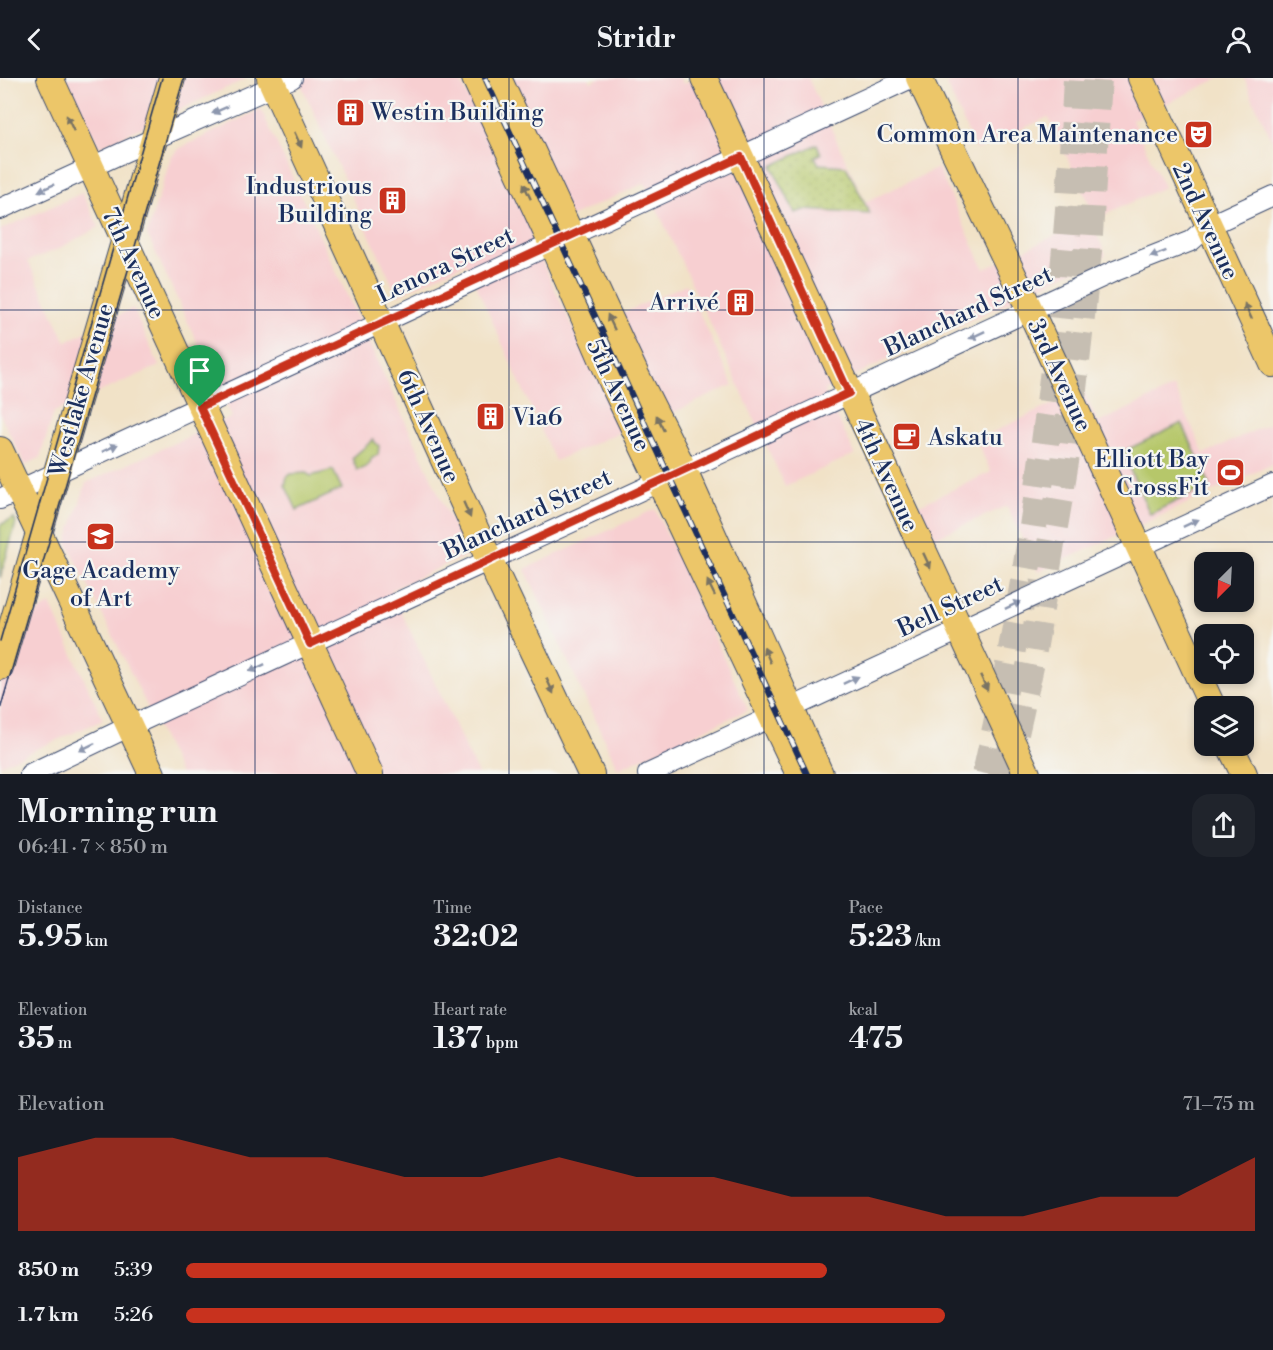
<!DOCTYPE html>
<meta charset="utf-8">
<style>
:root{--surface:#171b24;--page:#20242c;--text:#f1f3f6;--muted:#9ea1a6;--accent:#c8321e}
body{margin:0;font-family:"Libre Bodoni",serif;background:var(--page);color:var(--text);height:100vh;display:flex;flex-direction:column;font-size:22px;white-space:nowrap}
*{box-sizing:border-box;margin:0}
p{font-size:20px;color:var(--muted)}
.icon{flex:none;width:33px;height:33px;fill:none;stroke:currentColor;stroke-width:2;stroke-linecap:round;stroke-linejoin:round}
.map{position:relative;height:696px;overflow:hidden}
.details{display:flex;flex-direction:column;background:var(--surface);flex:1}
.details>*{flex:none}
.needle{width:39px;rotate:204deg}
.tools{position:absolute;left:1194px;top:474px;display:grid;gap:12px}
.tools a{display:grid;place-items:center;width:60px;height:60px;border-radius:12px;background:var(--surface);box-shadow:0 3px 9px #0003;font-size:30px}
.pin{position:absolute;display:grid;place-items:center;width:51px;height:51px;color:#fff;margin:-62px -26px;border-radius:50% 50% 50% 0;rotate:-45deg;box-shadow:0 0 6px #0007}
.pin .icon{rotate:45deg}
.round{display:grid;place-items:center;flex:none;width:63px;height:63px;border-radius:18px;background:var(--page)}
.summary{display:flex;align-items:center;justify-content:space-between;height:102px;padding:0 18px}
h1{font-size:33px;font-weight:700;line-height:45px}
.stats{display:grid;grid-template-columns:repeat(3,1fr);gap:9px;height:102px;padding:6px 18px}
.stats div{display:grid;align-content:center}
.stats b{font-size:30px;font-weight:700}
.stats small{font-size:16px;font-weight:400}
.stats p{font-size:16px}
.chart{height:168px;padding:12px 18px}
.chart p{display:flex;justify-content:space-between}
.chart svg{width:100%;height:108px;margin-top:6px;fill:var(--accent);opacity:.7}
ul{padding:0 18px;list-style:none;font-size:20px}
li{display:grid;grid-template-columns:96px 72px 1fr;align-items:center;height:45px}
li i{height:15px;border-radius:8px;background:var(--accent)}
header{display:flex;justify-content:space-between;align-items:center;height:78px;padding:0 18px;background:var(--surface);font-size:27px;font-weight:700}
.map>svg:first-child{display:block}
.built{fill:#f7cfd1}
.green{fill:#b6c76a;stroke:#687b64;stroke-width:1.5}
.garden{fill:url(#garden-dots);stroke:#687b64;stroke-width:1.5}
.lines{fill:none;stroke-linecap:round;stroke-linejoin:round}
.highway-tunnel{stroke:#c6beb2;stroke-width:28;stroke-dasharray:28 14;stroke-linecap:butt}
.minor-casing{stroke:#3b4a6e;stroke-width:22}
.major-casing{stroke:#3b4a6e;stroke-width:28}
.minor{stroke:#fff;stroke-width:20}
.major{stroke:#ecc669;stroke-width:26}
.tram{stroke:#1b2f5e;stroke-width:1.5}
.rail-casing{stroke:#1b2f5e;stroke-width:6}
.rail{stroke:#f6f6f2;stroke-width:4;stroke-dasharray:11;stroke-linecap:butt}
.oneway{fill:#8d97ae}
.oneway2{fill:#797363}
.route-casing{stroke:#fff;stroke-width:12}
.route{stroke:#c8321e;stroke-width:8}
.grid{fill:none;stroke:#1b2f5e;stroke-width:1.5;stroke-opacity:0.55}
.labels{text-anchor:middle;stroke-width:4.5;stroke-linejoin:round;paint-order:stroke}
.poi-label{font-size:24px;fill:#1b2f5e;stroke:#f6f6f2;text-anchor:end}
.street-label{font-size:24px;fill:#1b2f5e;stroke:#f6f6f2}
</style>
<header><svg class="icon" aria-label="back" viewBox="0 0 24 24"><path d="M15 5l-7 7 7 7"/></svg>Stridr<svg class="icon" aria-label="person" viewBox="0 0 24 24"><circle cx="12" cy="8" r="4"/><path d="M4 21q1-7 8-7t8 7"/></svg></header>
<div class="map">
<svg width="1273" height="696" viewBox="0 0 1273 696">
<defs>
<pattern id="garden-dots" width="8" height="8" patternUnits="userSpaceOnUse" patternTransform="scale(1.5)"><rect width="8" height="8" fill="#b6c76a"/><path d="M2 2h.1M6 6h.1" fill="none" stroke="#9cab5e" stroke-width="1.8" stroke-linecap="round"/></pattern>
</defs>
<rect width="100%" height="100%" fill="#f6f6f2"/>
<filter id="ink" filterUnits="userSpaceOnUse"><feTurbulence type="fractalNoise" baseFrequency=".0167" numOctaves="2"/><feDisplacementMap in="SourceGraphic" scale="12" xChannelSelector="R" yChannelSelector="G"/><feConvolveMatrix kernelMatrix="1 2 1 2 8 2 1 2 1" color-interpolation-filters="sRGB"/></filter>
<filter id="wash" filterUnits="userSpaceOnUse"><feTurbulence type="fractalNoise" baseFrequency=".008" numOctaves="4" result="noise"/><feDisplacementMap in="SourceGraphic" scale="24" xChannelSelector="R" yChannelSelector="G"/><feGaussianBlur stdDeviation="1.35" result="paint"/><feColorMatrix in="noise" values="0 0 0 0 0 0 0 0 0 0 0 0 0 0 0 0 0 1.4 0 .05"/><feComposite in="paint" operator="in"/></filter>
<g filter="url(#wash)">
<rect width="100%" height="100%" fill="#f1e2c7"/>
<path class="built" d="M66,0h182l-149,69z
M298,0h161l10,21 45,-21h75l2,4 8,-4h81l3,6 11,-6h114l57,124 73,-34 46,101 106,-50 16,36 -282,135 31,64 -70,32 -140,-303 -115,52 46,100 110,-51 47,101 -63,29 -50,18 -65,29 -89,-198 -69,32z
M959,0h261l-88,42 32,67 -68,32 -48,-102 -72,33 -30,-66z
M1244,0h29v64l-19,-40z
M261,31l206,446 -76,35 87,184h-298l-113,-232 19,-59 146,-66 -85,-183 24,-77 9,-9z
M82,115l17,34 -43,23 -28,11 38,81 67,-34 26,58 -105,46 -14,46 -15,7 -25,-51v-184z
M1174,309l30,67 69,-32v42l-235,108 -31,-66 -71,31 -19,-31 74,-34 -15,-32 107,-50 15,33z
M655,431l93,201 -130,59 -93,-200z
M50,526l53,116 -103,45v-126z"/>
<path class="green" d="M1182,345l28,62 -60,29 -28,-62z
M373,362l6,6 -1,9 -6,2c-3,9 -5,11 -15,13l-5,-12z
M333,392l9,19 -45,21 -12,-25 2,-8 4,-3 15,-1 5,3z
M14,440l2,5 -16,55v-53z"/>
<path class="garden" d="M817,66l4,10 -6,3 4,7 27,2 24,48 -66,-4 -9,3 -23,-47z"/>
</g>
<g filter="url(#ink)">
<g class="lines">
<path class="highway-tunnel" d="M986,696c52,-229 80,-461 91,-696
M1006,696l25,-112 34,-200 23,-210 10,-174"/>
<defs>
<path id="minor" d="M0,131l124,-57 168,-74
M0,421l911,-421
M30,696l96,-46 989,-457 76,-30 17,-15 65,-30
M648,696l625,-289"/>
<path id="major" d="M50,0l320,696
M270,0l219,481 102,215
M475,0l77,166 61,140 186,390
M498,0l138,297 48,95 136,304
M704,0l323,696
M919,0l111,232 182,396
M1141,0l132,286
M0,372l152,324
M0,589l172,-589
M1230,668l14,28"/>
</defs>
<use href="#minor" class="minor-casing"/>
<use href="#major" class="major-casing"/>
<use href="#minor" class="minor"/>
<use href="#major" class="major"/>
<path class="tram" d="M0,563l162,-563
M0,632l184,-632"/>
<defs>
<path id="rail" d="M485,0l322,696"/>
</defs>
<use href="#rail" class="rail-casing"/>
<use href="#rail" class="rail"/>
</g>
<defs><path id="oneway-solid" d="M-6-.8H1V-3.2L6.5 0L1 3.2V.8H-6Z" transform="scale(1.5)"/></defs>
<g class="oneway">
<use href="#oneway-solid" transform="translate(220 32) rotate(156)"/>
<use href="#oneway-solid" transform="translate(46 110) rotate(156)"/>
<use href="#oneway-solid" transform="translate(1158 176) rotate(159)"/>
<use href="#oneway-solid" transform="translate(977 257) rotate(155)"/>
<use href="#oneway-solid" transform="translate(110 370) rotate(-25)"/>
<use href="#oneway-solid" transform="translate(1191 445) rotate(-25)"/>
<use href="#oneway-solid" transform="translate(1013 527) rotate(-25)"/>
<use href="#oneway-solid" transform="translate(257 590) rotate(155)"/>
<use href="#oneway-solid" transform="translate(851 602) rotate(-25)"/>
<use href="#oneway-solid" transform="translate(87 669) rotate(154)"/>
</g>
<g class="oneway2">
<use href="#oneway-solid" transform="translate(70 45) rotate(-115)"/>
<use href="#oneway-solid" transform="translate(298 62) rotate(65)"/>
<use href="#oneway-solid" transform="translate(527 113) rotate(-115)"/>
<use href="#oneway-solid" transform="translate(1248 233) rotate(-115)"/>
<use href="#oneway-solid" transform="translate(611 244) rotate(-115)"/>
<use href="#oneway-solid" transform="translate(660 345) rotate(-116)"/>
<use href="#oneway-solid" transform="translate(467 432) rotate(66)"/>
<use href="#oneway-solid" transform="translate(927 483) rotate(65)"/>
<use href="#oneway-solid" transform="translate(711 510) rotate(-116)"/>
<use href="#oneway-solid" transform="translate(767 577) rotate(-114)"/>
<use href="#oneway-solid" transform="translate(984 605) rotate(65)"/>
<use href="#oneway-solid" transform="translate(550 608) rotate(65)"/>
</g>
</g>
<g class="lines" filter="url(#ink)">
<defs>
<path id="route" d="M741,79l108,236 -539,251 -110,-237z"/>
</defs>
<use href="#route" class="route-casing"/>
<use href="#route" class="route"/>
</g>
<path class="grid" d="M255,0v696M509,0v696M764,0v696M1018,0v696M0,232h1273M0,464h1273"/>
<defs>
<symbol id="building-square" viewBox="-11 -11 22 22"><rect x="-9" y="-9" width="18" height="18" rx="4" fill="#c8321e" stroke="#f6f6f2"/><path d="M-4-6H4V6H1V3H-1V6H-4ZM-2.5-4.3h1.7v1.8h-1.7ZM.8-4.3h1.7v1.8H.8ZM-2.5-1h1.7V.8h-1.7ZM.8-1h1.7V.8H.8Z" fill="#fff"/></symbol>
<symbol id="theatre-square" viewBox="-11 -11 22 22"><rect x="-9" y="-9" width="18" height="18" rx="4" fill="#c8321e" stroke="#f6f6f2"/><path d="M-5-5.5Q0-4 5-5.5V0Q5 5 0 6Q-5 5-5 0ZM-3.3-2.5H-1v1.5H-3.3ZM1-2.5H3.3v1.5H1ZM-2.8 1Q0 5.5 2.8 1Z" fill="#fff"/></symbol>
<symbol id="cafe-square" viewBox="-11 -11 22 22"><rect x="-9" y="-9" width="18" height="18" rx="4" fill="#c8321e" stroke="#f6f6f2"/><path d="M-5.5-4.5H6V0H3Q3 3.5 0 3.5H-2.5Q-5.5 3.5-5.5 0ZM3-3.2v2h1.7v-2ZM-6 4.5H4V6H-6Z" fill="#fff"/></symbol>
<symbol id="stadium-square" viewBox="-11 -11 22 22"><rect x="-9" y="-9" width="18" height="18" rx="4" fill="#c8321e" stroke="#f6f6f2"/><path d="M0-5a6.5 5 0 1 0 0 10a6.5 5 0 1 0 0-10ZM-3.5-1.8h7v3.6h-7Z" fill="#fff"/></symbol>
<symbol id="school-square" viewBox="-11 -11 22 22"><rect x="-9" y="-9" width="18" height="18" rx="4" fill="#c8321e" stroke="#f6f6f2"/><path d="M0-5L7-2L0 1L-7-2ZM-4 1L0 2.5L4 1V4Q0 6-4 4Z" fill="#fff"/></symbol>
</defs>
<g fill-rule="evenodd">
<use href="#building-square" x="334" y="18" width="33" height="33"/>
<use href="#theatre-square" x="1182" y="40" width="33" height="33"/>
<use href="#building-square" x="376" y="106" width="33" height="33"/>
<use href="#building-square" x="724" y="208" width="33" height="33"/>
<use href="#building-square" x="474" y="322" width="33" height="33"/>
<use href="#cafe-square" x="890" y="342" width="33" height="33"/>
<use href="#stadium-square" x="1214" y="378" width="33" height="33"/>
<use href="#school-square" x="84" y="442" width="33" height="33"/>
</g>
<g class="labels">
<g class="poi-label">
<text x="371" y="42" text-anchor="start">Westin Building</text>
<text x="1178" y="64">Common Area Maintenance</text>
<text x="372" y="116">Industrious<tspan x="372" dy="28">Building</tspan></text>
<text x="719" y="232">Arrivé</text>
<text x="512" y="347" text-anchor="start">Via6</text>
<text x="928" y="367" text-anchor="start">Askatu</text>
<text x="1209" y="389">Elliott Bay<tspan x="1209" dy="28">CrossFit</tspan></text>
<text x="101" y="500" text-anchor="middle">Gage Academy<tspan x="101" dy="28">of Art</tspan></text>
</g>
<g class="street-label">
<text transform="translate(1206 143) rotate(65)" y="8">2nd Avenue</text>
<text transform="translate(134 185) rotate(65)" y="8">7th Avenue</text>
<text transform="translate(445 187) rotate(-25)" y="8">Lenora Street</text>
<text transform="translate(968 233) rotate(-25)" y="8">Blanchard Street</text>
<text transform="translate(1060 297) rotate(65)" y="8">3rd Avenue</text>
<text transform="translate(81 312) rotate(-74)" y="8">Westlake Avenue</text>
<text transform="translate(619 317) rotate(65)" y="8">5th Avenue</text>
<text transform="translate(429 348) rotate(66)" y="8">6th Avenue</text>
<text transform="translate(887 397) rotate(65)" y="8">4th Avenue</text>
<text transform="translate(527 436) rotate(-25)" y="8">Blanchard Street</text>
<text transform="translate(950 528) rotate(-25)" y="8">Bell Street</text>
</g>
</g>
</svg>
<div class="tools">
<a><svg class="needle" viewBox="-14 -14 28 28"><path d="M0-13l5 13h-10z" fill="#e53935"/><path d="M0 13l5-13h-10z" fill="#9ea1a6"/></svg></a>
<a><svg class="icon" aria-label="locate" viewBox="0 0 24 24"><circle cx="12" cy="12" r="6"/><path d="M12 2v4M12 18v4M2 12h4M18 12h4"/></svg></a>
<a><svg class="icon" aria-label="layers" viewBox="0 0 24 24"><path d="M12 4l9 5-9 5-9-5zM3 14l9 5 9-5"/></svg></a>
</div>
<div class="pin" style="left:200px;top:329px;background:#1e9e55"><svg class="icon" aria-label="arrive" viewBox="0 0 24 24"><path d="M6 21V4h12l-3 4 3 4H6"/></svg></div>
</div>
<section class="details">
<div class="summary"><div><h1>Morning run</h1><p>06:41 · 7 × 850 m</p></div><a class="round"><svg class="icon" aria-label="share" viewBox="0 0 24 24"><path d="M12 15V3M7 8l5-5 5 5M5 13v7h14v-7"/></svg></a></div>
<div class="stats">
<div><p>Distance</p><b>5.95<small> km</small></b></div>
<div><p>Time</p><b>32:02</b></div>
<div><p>Pace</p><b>5:23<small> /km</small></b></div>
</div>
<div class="stats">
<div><p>Elevation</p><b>35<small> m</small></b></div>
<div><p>Heart rate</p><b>137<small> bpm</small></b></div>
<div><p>kcal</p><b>475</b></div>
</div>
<div class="chart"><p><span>Elevation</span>71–75 m</p>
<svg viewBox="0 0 160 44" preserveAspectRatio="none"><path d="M0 44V14L10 6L20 6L30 14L40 14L50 22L60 22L70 14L80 22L90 22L100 30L110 30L120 38L130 38L140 30L150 30L160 14V44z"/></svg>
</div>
<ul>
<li><b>850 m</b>5:39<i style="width:60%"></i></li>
<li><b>1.7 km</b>5:26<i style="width:71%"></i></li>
</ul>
</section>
